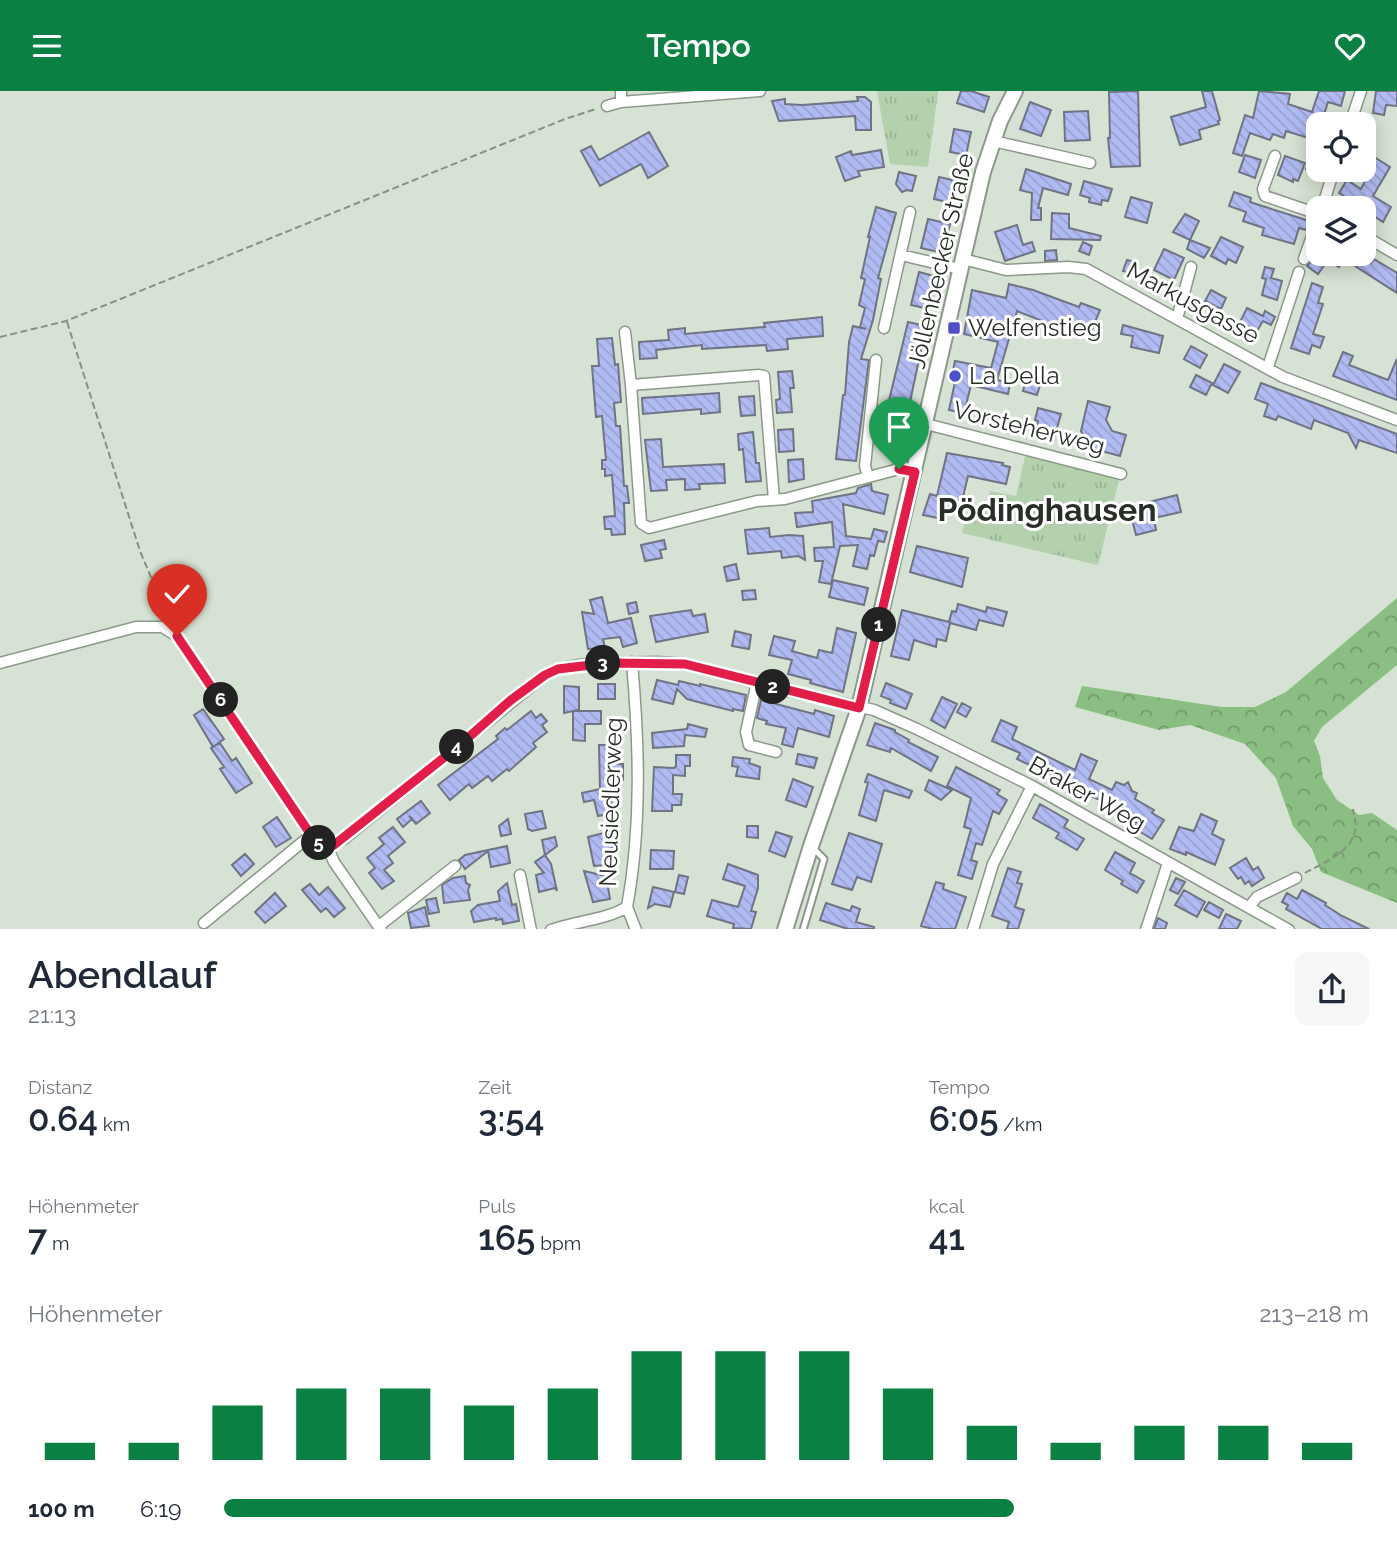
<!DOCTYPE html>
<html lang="de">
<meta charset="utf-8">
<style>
:root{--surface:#fff;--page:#f6f6f7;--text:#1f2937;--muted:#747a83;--accent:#0b8043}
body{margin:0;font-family:Raleway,sans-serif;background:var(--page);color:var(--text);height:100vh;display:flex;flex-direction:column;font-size:26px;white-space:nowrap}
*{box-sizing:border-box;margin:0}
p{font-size:23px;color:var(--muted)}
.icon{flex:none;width:38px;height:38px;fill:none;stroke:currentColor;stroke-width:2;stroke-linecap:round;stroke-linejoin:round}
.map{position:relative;height:838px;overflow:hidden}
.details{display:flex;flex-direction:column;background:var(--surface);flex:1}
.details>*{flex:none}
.fabs{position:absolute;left:1306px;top:21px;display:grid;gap:14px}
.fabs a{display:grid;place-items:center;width:70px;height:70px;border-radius:14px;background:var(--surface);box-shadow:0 4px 18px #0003;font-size:35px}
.pin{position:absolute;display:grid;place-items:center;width:60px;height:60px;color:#fff;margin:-72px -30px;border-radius:50% 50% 50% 0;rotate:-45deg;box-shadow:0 0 7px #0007}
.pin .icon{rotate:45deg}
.km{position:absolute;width:35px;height:35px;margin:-18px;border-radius:50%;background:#222;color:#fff;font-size:19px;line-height:35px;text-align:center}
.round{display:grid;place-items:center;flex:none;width:74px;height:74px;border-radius:14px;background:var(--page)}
.head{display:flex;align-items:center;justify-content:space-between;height:119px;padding:0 28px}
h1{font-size:38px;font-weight:600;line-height:52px}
.figures{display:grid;grid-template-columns:repeat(3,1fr);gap:10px;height:119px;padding:7px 28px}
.figures div{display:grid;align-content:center}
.figures b{font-size:35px;font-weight:600}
.figures small{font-size:19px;font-weight:400}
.figures p{font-size:19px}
.chart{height:196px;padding:14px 28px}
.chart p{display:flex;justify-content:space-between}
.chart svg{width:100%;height:126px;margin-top:7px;stroke:var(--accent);stroke-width:6}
ul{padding:0 28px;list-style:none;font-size:23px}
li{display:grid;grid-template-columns:112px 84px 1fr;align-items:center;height:52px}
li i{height:18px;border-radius:9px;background:var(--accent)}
header{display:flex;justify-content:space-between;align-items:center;height:91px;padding:0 28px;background:var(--accent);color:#fff;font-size:32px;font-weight:600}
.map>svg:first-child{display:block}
.grass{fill:url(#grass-tufts)}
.forest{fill:url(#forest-crowns)}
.building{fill:url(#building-back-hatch);stroke:#707383;stroke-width:2}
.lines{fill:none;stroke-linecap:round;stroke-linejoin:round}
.service-casing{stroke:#8c988a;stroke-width:9}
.minor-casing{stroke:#8c988a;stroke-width:13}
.secondary-casing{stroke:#8c988a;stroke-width:18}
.path{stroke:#879085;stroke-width:2;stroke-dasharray:7 3.5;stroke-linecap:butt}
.service{stroke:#fff;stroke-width:5}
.minor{stroke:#fff;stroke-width:10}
.secondary{stroke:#fff;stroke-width:14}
.route-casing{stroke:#fff;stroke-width:14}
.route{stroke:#e11d48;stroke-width:9}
.poi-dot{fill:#4d50c6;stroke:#fff;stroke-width:2.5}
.labels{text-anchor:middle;stroke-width:6;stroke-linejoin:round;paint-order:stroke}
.street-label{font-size:24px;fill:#292e28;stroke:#fff}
.poi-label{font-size:24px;fill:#292e28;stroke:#fff;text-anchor:start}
.district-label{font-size:32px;font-weight:bold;fill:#292e28;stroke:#fff}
</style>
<header><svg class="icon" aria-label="menu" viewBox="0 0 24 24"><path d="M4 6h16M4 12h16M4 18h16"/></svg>Tempo<svg class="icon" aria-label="heart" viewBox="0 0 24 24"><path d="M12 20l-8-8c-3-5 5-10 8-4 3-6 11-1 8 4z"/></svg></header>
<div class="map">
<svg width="1397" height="839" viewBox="0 0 1397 839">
<defs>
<pattern id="grass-tufts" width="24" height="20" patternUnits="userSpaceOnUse" patternTransform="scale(1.75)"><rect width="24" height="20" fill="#b2d1ac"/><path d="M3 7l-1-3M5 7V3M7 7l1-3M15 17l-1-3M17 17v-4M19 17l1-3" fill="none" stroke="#99b494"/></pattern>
<pattern id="forest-crowns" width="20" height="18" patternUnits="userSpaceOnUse" patternTransform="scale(1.75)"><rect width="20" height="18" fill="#8bbe82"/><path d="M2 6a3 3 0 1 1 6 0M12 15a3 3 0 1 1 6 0" fill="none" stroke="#729b6a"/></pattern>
<pattern id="building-back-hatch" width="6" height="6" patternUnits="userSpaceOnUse" patternTransform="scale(1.75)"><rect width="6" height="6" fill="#b1bbf3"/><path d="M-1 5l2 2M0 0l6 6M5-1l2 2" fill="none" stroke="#98a1d0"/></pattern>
</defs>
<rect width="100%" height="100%" fill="#d6e2d3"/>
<path class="grass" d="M877,0h61l-10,76 -38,-3z
M1026,361l93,28 -21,85 -136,-32 5,-20 16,1 7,-23 26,5z"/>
<path class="forest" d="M1397,507v67l-75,62 -8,14 6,15 3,22 14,22 22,15 13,-2 25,17v73l-76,-31 -9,-23 -19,-23 -17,-48 -31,-34 -55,-19 -31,5 -84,-23 7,-21 140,21h33l31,-15z"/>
<path class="building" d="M961,0h10l18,6 -5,15 -27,-9z
M1138,0l2,75 -29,1 -3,-29h2l-1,-46z
M1202,0h10l8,29 -2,1 1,3 -20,6 2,9 -21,6 -9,-28 35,-10z
M1259,0l31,3 -2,10 24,8 7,-21h26l-4,15 -13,-4 -7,22h-3v17l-32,-10 -2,7 -11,-4 -3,6 -20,-7 -8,23 -9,-3 12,-38 8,3z
M1376,0h21v15l-11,-1 -2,10 -11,-2z
M857,6h8l6,5v28h-15l-1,-14 -76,5 -7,-20 13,-2v5l17,1 56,-4z
M1030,11l21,8 -10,26 -21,-7z
M1088,20l2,29 -25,1 -1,-29z
M954,38l17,3 -5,23 -16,-3z
M649,41l19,34 -20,12 -7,-14 -41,22 -19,-35 10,-5 8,14z
M881,59l3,17 -26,4 2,5 -15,5 -9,-24 15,-6 1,4z
M1368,62l22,14 -17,29 18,11 -8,15 -44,-29 8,-13 14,9 9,-18 -7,-4v-6z
M1245,64l16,5 -6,18 -16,-6z
M1285,65l20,7 -7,18 -5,-2v3l-15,-7z
M1309,69l9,2v11l-12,-4z
M1026,78l45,15 -3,11 -25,-7 -5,20h3v12h-10l1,-27 -12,-3z
M899,81l17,4 -4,15 -5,-1 -5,2 -6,-8z
M939,86l18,4 -5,22 -18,-4z
M1084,90l28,8 -4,12 -6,-1 -1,5 -12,-3 1,-4 -10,-3z
M1234,101l17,6 -1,4 59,19 -3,9 -7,-2 -5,16 -32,-9 2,-7 -21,-7 3,-9 -17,-6z
M1131,106l21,6 -5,20 -22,-6z
M876,116l20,6 -18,65 3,1 -8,41 -12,39 8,1 -13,101 -20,-2 7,-64h2l4,-53 4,-16 13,3 -6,-2 5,-19 -6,-3 6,-26 -4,-1 9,-41h-2z
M1052,122l17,1v14l32,8 -1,4 -49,-1z
M1185,123l14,7 -9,19 -17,-8z
M928,128l22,5 -7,29 -22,-5z
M1017,134l6,20 9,-3 3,9 -30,10 -10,-29z
M1221,146l22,10 -7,16 -8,-4 -2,5 -15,-8z
M1190,149l20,8 -6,10 -17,-9z
M1083,151l9,4 -3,9 -10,-4z
M1164,158l20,9 -10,22 -20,-10z
M1056,159l1,10 -12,1v-10z
M1317,163h39l15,9 3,-4 23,14v20l-53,-34 -5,8 -11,-7 -10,14 -11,-8z
M1127,169l11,3 -3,11 -12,-3z
M1265,176l9,2 -3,9 11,3 -5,19 -15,-5 4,-16 -4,-1z
M919,181l18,5 -8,32 -18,-4z
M1312,192l11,4 -5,16 5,1 -10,30 11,3 -4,11 -8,-3 -3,9 -18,-6z
M1009,193l24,6 46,17 2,-4 19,7 -9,22 -24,-8 -2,6 -48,-19 -20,69 13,3 -2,11 -37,-9 -7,28 -15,-3 6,-28 -4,-2 4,-19 36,7 7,-26 -34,-8 8,-44 34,8z
M1211,199l15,8 -5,11 -16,-8z
M1247,217l16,8 2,-5 10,6 -4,8 -8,-4 -6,10 -17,-9z
M822,226l1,19 -36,3 1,10 -21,2 -1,-6 -64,4v-4l-46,5 1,8 -17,1 -1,-17 30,-2 -1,-10 17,-2v6l43,-4 37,-3 -1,-4z
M908,231l18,4 -20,95 -21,-4z
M1123,234l40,11 -4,17 -28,-6 2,-11 -12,-2z
M612,247l3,27 3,-1 3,38 -7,1 2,23h4l4,60h3l2,17h-5l1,31 -13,1 -1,-6h-6l-1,-12 11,-1 -3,-41 -7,1v-7h-3v-9h4l-4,-44 -6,1 -4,-51h7l-2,-27z
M1191,255l16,9 -7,13 -16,-9z
M1343,261l10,4 -4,9 39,15 9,-21v41l-64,-24z
M1224,273l16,8 -12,21 -15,-8z
M792,280l2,17h-4l2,24 -15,1 -1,-13 4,-1 -2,-27z
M1196,284l16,8 -6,12 -16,-8z
M1026,288l15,3 -4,13 -14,-4z
M1261,292l136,51v19l-38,-13 -3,8 -8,-15 -34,-13 -3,9 -33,-13 -2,4 -12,-4 4,-12 -13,-5z
M719,302l1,19 -19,2v-5l-58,5 -1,-16z
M754,305l1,19 -14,1 -2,-19z
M1088,310l22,6 -4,13 6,11 14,4 -6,21 -30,-8 -9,-17z
M1038,317l23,6 -8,28 -19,-5 4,-16 -3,-1z
M793,338l1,22 -15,1 -1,-22z
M753,341l3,31h3l2,18 -15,1 -3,-33 -4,1 -1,-16z
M883,344l17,4 -3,15 -16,-4z
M661,348l2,28 61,-3 1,19 -26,1 1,5 -15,1v-11l-19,1 1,10 -16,1 -6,-51z
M947,362l56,10 -1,2 8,2 -4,17 -38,-8 -6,25 -5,-1 -3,10 -8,-3 -3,12 -20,-4 7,-21 7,2z
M803,368l1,20 -15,3 -1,-22z
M871,393l1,7 16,4 -4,19 -41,-10 3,32 25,3 3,-10 13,3 -3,10 -6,-1 -4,15 -4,-1 -3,14 -14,-3 5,-21 -18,1 -9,38 -12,-2 4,-21h-8l-1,-13 20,-1 -2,-25 -35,5 -2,-14 18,-1 -1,-11 44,-8 2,-5z
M1177,404l4,17 -27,6 2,12 -20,5 -7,-28z
M769,437l1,9 19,-2 14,1 2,24 -7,-4 -16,2 -1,-7 -33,3 -3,-24z
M664,449l2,9 -6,1 2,8 -17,3 -4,-16z
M917,455l51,12 -6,29 -52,-15z
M736,473l3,15 -12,2 -3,-14z
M833,489l35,8 -4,17 -35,-8z
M755,499l1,9 -13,1 -1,-9z
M602,506l6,26 23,-5 6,25 -14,4 -3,-10 -17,2 2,9 -17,1 -6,-37 12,2 -4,-14z
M636,511l2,10 -9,2 -2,-10z
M958,513l28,8 1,-5 20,5 -4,14 -24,-6 -3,10 -26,-7 -4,18 -9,-2 -1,8 -22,-7 -5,20 -18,-4 11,-46 47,12 3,-11 4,1z
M691,519l2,6 12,-2 3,18 -52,10 -6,-26z
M837,537l19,5 -13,59 -33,-9 1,-3 -23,-6 4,-14 -23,-5 5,-19 21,5 -3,10 25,7 2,-8 13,3z
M735,540l16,4 -2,14 -17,-3z
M657,589l21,5 1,-4 21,5v-2l46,11 -3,16 -10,-2v2l-35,-9 -11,-3 -10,-10 -4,15 -21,-5z
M886,592l26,11 -6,15 -16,-6 1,-3 -10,-4z
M598,593h17v15h-17z
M564,595l15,1v23l-6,1h28v13h-16v17l-12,-1v-29l-9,2z
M942,606l15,7 -12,24 -14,-8z
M761,609l53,14 1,-4 19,6 -5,21 -31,-9 -5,19 -11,-3 4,-16 -20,-4 1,-3 -10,-3z
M962,612l9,5 -5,9 -9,-5z
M203,618l21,30 -11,8 -19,-32z
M531,620l5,7 5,-4 6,7 -5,4 5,7 -14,11 3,4 -27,24 -2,-2 -15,12 -4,-5 -16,12 -3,-4 -19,16 -12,-15 60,-46 -2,-3 9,-8 2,2z
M1001,629l16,7 -5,12 63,31 6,-16 16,7 -8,18 23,11 4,-8 8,3 4,-3 4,9 5,2 -2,6 19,11 -2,3 12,7 -12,19 -18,-11 3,-5 -12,-5 3,-8 -52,-19 1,-3 -60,-29 3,-6 -28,-12z
M875,632l20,7v2l14,8 -1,2 30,15 -7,14 -40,-23 -1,4 -23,-7z
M688,633l19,5 -2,8 -20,-2 -1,11 -31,2 -1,-15 35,-4z
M220,652l12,18 4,-3 16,25 -16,10 -16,-24 4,-2 -13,-19z
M599,654h19v19h5v16h-11l2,11 -5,1 5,21 -16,3 -4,-16 -10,2 -2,-9 18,-4z
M798,663l19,4 -3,10 -18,-4z
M676,664h14v11h-5v10l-12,-1v19h9l-1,11h-9v6h-20l2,-44 20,1 2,-2z
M733,666l17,2 -1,4 11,4 -1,12 -23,-3 2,-9 -6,-1z
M956,676l44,23 -3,4 10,6 -8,14 -6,-3 -11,34 -6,-2 -5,17 6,2 -5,17 -14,-4 13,-46 -7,-2 7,-29 -24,-12z
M868,683l44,17 -3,7 -25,-8 -8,31 -17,-6 9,-32 -3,-1z
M793,688l20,8 -7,20 -20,-7z
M929,689l23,10 -11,10 -16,-10z
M421,710l9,12 -14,11 -7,-8 3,3 -9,8 -6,-8z
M1040,713l28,16 -4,7 20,12 -7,11 -21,-12 3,-5 -26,-15z
M542,720l4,17 -14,3 -4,-2 -3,-15z
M1201,723l16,7 -5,13 12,6 -9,25 -29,-13v3l-16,-6 9,-22 15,4z
M277,726l14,21 -15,9 -13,-20z
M508,728l3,15 -10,2 -2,-10z
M747,735h11v12l-11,-1z
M393,736l12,15 -17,14 5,7 -9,7 10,11 -12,8 -13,-16 6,-5 -8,-10 17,-14 -5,-6z
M608,741l9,32 -23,2 -6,-29z
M776,741l16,5 -7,20 -16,-6z
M849,742l33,11 -11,38 -14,-5 -5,13 -20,-6z
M555,746l2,9 -12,9 -3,-15z
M507,755l3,17 -19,4 -3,-16 -23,18 -6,-9 6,-5z
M651,759l23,1 -1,18h-23z
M1115,761l20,11 -5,10 14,8 -7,12 -16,-9 2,-3 -18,-11z
M245,763l9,10 -13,12 -9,-11z
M545,764l6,9 6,27 -2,-3 -16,4 -3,-17 8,-2 -9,-11z
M1246,767l7,12 5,-3 6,11 -12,8 -3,-5 -4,3 -4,-7 -3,2 -8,-11z
M728,773l30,11v13l-7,23 5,1 -5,17 -18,-1 1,-4 -27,-8 5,-16 26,7 7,-21 -22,-7z
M1008,777l13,4 -4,11 5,1 -7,23 9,3 -6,19h-11l2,-7 -17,-6z
M584,780l22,5 4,23 -17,3z
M679,784l9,2 -4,17 -9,-2z
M465,785l1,7 4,2 -2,5 2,10 -26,3 -2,-18 11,-7z
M1176,787l9,4 -7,12 -8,-4z
M936,791l8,2 -1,5 23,8 -11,32h-22l-12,-3z
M507,792l5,22 4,-1 3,17 -16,3 -1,-5 -6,1v-2l-22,4 -3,-11 7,-6 22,-4 -2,-10z
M310,793l9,11 9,-8 17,21 -11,9 -8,-9 -5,4 -19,-22z
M653,796l21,5 -4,15 -15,-3 -7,4z
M1184,799l21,12 -8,15 -22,-12z
M1302,799l24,13 -1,2 17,11 27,13h-47l-36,-20 2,-4 -6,-3 5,-9 10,6z
M275,802l11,13 -21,17 -10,-11z
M436,807l3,14 -10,2 -3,-14z
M1209,811l14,8 -4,8 -15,-8z
M826,812l24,8 2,-5 8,3 -4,13 18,5v2h-26l-28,-9z
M425,816l4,19 -18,2 -3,-15z
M1226,823l15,7 -4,8h-18z
M1158,827l9,5 -2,6h-11z"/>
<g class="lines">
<defs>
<path id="service" d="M803,839l21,-71 -11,-11"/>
<path id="minor" d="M621,0v11
M607,15l14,-4 139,-11
M1350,33l11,-33
M993,50l97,22
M1275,65l-12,33 2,7 53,18
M1322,117l12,-38
M1363,144l34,20
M901,164l59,14
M963,168l43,11 62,-3 18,2 197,108 114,43
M1304,168l14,-40
M1177,228l14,-52
M884,237l26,-116
M625,241l6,53
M1268,276l31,-95
M926,333l195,50
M868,386l-3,-11 11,-106
M774,409l-10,-124 -5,-1 -128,10 10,138 8,5 108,-27 28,-2 114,-30 16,3
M0,572l136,-36h26l15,9 134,199 9,8 7,3 17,-7 201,-164 13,-6 21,-4 29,-2 50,-1 27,2 98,26 91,20 43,19 115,57 257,144
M757,591l-11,50 3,13 27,7
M327,755l7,16 47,68
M520,784l11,55
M627,816l9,23
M1249,816l8,-10 39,-19
M204,832l107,-88
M379,835l76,-60
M551,839c25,-9 55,-10 76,-23 15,-81 12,-164 5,-245
M973,839l20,-66 39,-78
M1146,839l22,-67"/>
<path id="secondary" d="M785,839l26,-84 48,-138 124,-536 17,-51 15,-30"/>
</defs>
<use href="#service" class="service-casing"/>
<use href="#minor" class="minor-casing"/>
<use href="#secondary" class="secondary-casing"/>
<path class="path" d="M67,231l73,229 23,55v9
M0,246l66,-16 499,-202 31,-10
M1305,782c17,-10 46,-20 50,-42 2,-7 -1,-15 -2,-22"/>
<use href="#service" class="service"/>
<use href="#minor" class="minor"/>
<use href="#secondary" class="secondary"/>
</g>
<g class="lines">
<defs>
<path id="route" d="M177,545l134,199c7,7 12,12 23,10l127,-101 50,-44 34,-25 13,-6 50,-6 77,1 174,44 56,-236 -16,-3"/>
</defs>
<use href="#route" class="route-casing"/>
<use href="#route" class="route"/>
</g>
<g class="poi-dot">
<rect x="947" y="230" width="14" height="14" rx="3.5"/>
<circle cx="955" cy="285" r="7"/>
</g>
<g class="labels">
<g class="street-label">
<text transform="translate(941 170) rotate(-77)" y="8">Jöllenbecker Straße</text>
<text transform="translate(1193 212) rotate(28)" y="8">Markusgasse</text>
<text transform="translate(1029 337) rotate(14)" y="8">Vorsteherweg</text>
<text transform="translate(1087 703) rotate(29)" y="8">Braker Weg</text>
<text transform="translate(611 711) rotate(-88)" y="8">Neusiedlerweg</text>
</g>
<g class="poi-label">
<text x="968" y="245">Welfenstieg</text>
<text x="969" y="293">La Della</text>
</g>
<g class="district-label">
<text x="1047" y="430">Pödinghausen</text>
</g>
</g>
</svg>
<div class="fabs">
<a><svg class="icon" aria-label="locate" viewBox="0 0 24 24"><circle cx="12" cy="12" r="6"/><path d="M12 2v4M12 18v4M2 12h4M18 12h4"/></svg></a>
<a><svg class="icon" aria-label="layers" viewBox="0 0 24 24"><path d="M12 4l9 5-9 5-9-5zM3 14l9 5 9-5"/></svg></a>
</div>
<div class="pin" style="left:899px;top:378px;background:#1e9e55"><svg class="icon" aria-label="arrive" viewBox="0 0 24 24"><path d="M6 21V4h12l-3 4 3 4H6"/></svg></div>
<div class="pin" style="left:177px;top:545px;background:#d93025"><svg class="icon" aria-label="check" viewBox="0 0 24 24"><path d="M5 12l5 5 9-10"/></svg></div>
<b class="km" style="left:879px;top:534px">1</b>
<b class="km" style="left:773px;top:596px">2</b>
<b class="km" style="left:603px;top:572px">3</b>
<b class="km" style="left:457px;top:656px">4</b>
<b class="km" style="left:319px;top:752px">5</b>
<b class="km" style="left:221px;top:609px">6</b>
</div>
<section class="details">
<div class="head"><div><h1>Abendlauf</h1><p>21:13</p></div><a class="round"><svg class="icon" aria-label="share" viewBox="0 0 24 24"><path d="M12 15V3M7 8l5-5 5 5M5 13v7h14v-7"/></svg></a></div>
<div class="figures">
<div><p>Distanz</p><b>0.64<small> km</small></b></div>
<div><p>Zeit</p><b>3:54</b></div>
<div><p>Tempo</p><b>6:05<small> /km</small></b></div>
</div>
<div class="figures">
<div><p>Höhenmeter</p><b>7<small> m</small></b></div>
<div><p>Puls</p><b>165<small> bpm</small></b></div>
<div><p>kcal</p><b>41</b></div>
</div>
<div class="chart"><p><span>Höhenmeter</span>213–218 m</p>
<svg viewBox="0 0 160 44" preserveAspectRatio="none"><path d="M5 44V38M15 44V38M25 44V25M35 44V19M45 44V19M55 44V25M65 44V19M75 44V6M85 44V6M95 44V6M105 44V19M115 44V32M125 44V38M135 44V32M145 44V32M155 44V38"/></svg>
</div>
<ul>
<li><b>100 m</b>6:19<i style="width:69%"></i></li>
</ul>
</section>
